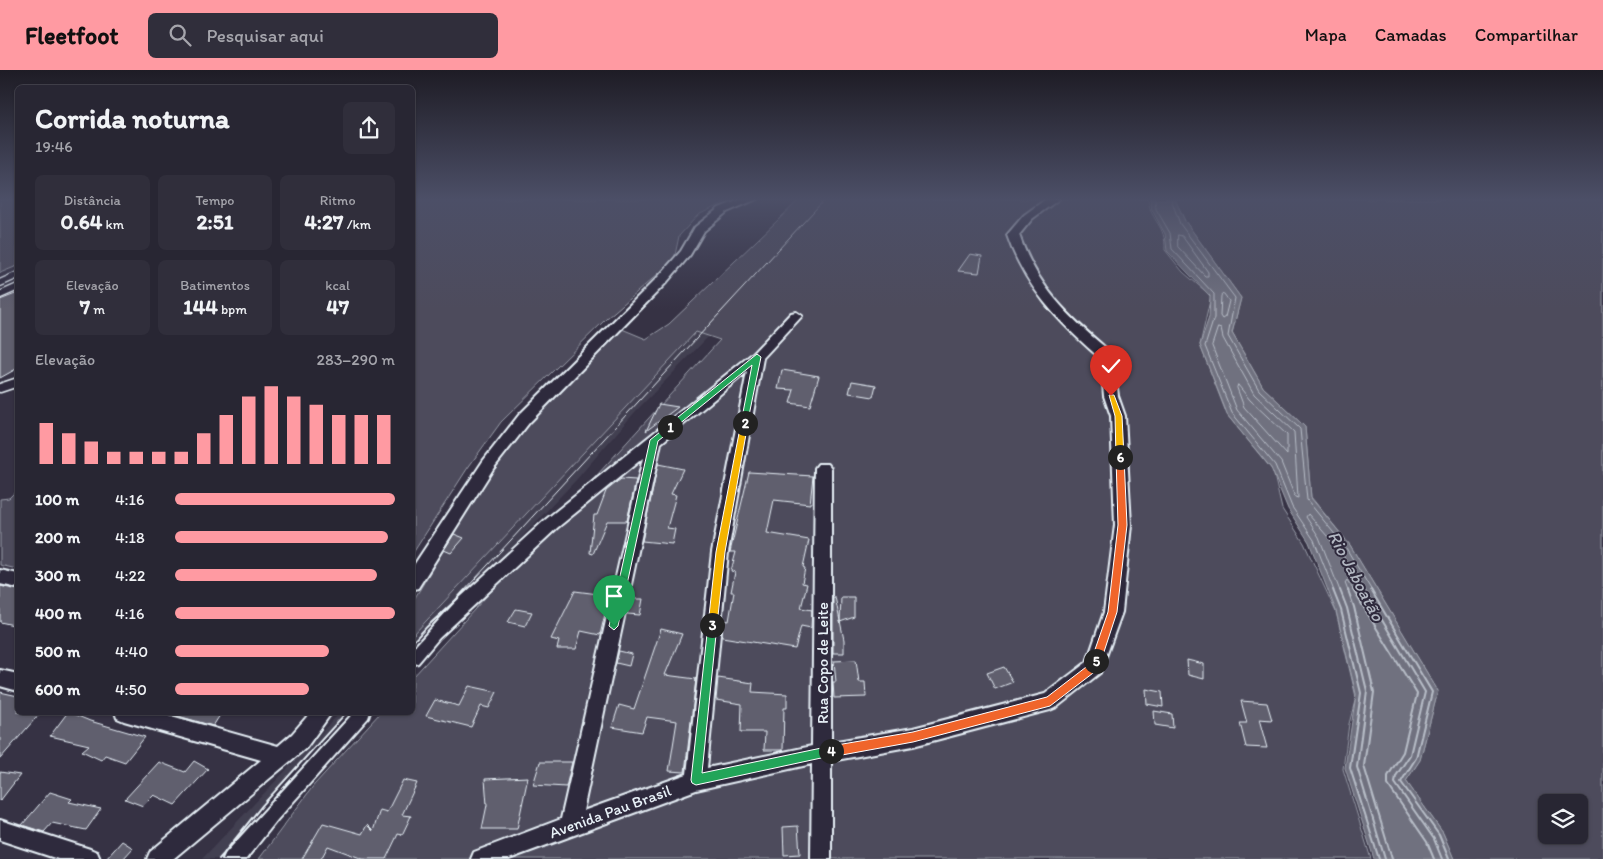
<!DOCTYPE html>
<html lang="pt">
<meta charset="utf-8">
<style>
:root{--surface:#282633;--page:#302e3b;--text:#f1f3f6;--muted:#a5a5ac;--line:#44434e;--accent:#ff9aa2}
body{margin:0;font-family:Itim,sans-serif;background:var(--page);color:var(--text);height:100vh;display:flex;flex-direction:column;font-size:19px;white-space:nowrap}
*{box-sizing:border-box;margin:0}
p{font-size:16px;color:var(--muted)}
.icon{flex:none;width:28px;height:28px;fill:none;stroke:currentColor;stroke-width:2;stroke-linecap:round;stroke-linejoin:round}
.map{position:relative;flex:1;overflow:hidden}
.drawer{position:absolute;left:15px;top:15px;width:400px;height:630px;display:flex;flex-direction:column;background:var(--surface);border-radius:8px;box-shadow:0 1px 4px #0004,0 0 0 1px var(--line)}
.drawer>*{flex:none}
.tools{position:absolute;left:1538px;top:724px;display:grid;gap:10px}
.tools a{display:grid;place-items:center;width:50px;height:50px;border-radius:8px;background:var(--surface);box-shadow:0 1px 4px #0004,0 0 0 1px var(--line);font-size:25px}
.pin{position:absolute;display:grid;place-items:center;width:42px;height:42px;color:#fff;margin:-51px -21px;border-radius:50% 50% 50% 0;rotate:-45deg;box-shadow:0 0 5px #0007}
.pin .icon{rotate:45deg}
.km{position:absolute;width:25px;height:25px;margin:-12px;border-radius:50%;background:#222;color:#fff;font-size:14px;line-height:25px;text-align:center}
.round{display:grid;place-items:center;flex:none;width:52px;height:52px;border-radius:8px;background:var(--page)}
.head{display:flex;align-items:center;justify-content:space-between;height:85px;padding:0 20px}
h1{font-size:28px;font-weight:800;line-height:38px}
.figures{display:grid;grid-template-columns:repeat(3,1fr);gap:8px;height:85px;padding:5px 20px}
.figures div{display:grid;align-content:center;border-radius:8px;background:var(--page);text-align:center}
.figures b{font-size:21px;font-weight:800}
.figures small{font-size:14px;font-weight:400}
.figures p{font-size:14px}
.chart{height:140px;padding:10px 20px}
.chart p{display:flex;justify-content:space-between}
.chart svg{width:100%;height:90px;margin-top:5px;stroke:var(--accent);stroke-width:6}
ul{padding:0 20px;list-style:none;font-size:16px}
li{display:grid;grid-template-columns:80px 60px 1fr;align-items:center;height:38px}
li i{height:12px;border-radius:6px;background:var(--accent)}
header{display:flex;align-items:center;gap:30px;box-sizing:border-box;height:70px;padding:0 25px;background:var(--accent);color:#111}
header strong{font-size:24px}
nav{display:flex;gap:28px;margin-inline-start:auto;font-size:18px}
.search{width:350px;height:45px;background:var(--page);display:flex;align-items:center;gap:12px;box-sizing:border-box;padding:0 18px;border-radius:8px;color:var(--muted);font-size:19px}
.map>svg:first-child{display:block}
.built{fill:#433f51}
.green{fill:#4d4b5c;stroke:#9a9eaa;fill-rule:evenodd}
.water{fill:#70717f;stroke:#a0a4af}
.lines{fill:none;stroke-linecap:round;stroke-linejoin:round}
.shore-far1{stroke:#b8bec8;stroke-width:1}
.shore{stroke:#b8bec8;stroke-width:2}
.building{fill:#605e6e;stroke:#e8f1f8}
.service-far1-casing{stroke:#e8f1f8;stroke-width:9}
.service-casing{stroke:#e8f1f8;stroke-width:11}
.minor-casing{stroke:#e8f1f8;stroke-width:4}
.service-far1{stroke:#2f2a3d;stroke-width:6}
.service{stroke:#2f2a3d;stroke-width:8}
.minor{fill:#2f2a3d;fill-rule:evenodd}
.tram-far1{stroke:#e8f1f8;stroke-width:1}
.tram{stroke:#e8f1f8;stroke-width:2}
.split-1{fill:#22a559;stroke:#fff}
.split-2{fill:#22a559;stroke:#fff}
.split-3{fill:#f5b400;stroke:#fff}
.split-4{fill:#22a559;stroke:#fff}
.split-5{fill:#f0652b;stroke:#fff}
.split-6{fill:#f0652b;stroke:#fff}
.split-7{fill:#f5b400;stroke:#fff}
.labels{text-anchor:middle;stroke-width:4;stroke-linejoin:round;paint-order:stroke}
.street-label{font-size:16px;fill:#e8f1f8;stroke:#2f2a3d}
.water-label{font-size:18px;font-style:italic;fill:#b2b7c2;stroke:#2f2a3d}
</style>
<header>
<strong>Fleetfoot</strong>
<div class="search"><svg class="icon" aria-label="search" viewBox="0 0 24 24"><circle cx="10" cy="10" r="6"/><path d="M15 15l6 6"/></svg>Pesquisar aqui</div>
<nav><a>Mapa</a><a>Camadas</a><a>Compartilhar</a></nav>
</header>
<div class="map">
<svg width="1603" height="789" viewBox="0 0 1603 789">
<rect width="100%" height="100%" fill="#363244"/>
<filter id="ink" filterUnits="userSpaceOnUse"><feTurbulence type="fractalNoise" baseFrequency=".02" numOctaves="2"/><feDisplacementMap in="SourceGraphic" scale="10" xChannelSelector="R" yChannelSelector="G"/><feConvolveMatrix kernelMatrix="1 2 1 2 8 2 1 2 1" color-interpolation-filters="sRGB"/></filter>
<g filter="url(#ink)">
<path class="built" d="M778,195l-143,147 -59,68 -163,172 -1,-17 154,-164 129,-147z
M340,643h17l-132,146h-23z"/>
<path class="green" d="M0,129h18l-1,67 -17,7z
M413,129h319l-34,16 -19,21 -5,24 -67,58 -106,104 -34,47 -54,84z
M800,129h348c3,24 18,25 17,51l18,22 28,24 -11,49 27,70 46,56 9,38 22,34 32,69 20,85 -7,27 -6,45 28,90h-1112l55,-74 66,-72 32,-1 1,-35 307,-337 -24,-8 -283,303v-34l76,-127 38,-49 95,-96 24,10 23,-15z
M1175,129h428v660h-149l-11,-26 -37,-52 14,-21 18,-69 -88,-146 -39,-48 -6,-70 -42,-40 -31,-54 9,-35 -56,-77zM1546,732h33v33h-33z
M17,420v79l-17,-4v-66l9,-1z"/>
<path class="water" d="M1150,129h25l10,22 56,77 -9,35 31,54 42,40 6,71 39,47 88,146 -18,69 -14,21 37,52 11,26h-80l-29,-91 11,-74 -20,-83 -27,-69 -21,-33 -17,-41 -43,-52 -28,-71 9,-28 1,-21 -43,-45 -2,-17 -13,-24z"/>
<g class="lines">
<path class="shore-far1" d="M1155,129l1,10 14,24 2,16 42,45v24l-9,28 27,67 43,52 17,42 22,33 20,51
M1171,129l9,25 55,74 -7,38 31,54 41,39 7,71 39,48 26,43
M1178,165l4,1 26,36v4h-3l-27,-29z
M1224,224l5,7 -4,16 -3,2 -2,-3 1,-20z
M1218,258l3,1 2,9 31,56 40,38 4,66 -3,-1 -14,-35 -44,-52 -25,-64z
M1238,315l12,15 37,35v20l-43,-48 -7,-19z
M1340,521l-21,-54 -13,-20 2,-3 33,38 24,39
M1348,521l-3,-8 2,-3 7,11"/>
<path class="shore" d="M1333,520l8,20 20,83 -11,75 29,91
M1340,520l7,18 20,83 -10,76 28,92
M1348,520l6,17 20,85 -10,74 28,93
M1353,520l64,104 -14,58 -15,24v9l39,57 7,17
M1364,520l61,102 -15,63 -14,21 -1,7 39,56 8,20
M1371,520l61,102 -16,66 -15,24 38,53 10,24"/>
</g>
<path class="building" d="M970,184l12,2 -3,17 -21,-2z
M18,223v75l-18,10v-78z
M782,300l37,6 -9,30 -20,-3 4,-13 -16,-1z
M852,311l24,4 -3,12 -24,-4z
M659,334l19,3 -32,24z
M658,394l25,5 -12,25 5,1 -9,33 8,1 -3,15 -30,-3z
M749,402l64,4 -3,28 -36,-4 -7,33 42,7 -6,27 2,1 -3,15 5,1 -6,24 11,2 -1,18 -10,-2 -6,23 -73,-12 1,-17 6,1 5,-29h-3l4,-20 -4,-1 5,-19h-6z
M621,409l15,1 -9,41h-20l-14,33 -3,-1 4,-38h3l9,-24z
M454,464l10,4 -13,15 -7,-3z
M0,516l18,4v36l-18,-4z
M575,521l31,4 -1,2h4l-9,38 -19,-4 -5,18h-19l2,-8 -8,-2z
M833,527h2l9,43v13h-11z
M841,527h13v20l-14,5z
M630,529h13l-3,16 -13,-1z
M516,539l16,3 -7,14 -17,-4z
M661,559l21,5 -17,41 31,4 -11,93 -16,-1 8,-50 -30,-4 -5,15 -30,-5 7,-22 15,4z
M619,581l13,3 -3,12 -13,-3z
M856,590l3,22h6l1,15 -32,1 -1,-16h3l-2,-21z
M1187,590l17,4v15l-16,-4z
M1004,597l9,15 -18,7 -8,-16z
M718,608l35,5 -1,9 35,2v14h-3l-1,42h-19l1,-18h-24l1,-28 -26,-4z
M469,616l28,6 -8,16 -8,-2 -10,21 -45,-11 9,-16 24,6z
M1146,619l16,3 1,15 -16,-3z
M0,622l18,4v16h23l-41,47z
M1241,631l26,2 5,17 -13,-1 8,29 -21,-1 -6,-24h7z
M1154,641l18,3 1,14 -18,-3z
M68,642l22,9 55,16 -20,25 -20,-7 -4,5 -19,-9 7,-6 -39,-9z
M176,642h46l-9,14 -38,-11z
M194,691l14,8 -33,36 -21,-10 -11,11 -18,-7 34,-37 26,10z
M540,692h32l-6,25 -33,-2z
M0,702l20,3 -20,26z
M528,707l-11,52h-35l5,-24 -2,-26z
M403,710l14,3 -15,32 9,1 -9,19 -4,-1 -12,25h-23l-35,-13 -7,13h-19l21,-36 39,11 5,-9 6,6 7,-21 7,2z
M50,722l22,7 -3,3 32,7 -15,21 -34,-7 -8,9 -22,-7z
M798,756l2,28 -16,1 -1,-28z
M122,771l11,7 -10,11h-17z"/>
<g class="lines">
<defs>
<path id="service-far1" d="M0,213l18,-8
M0,225l18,-8"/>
<path id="service" d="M0,318l18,-6"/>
<path id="minor" d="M742,129h15l-30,13 -23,19 -14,24 -23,27 -138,141 -36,46 -75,119 -6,2v-22l71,-107 36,-46 140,-139 22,-25 14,-24 24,-19z
M1046,129h13l-27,20 -13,16c19,54 51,83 94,119l5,42 7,20 6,109 -9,87 -22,61 -43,34 -7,3 -137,36 -82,15v98h-20l1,-95 -116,26 -187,69h-38l3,-7 87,-33 82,-361 -86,70 -118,110 -21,25 -6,2v-21l15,-16 118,-108 207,-166 39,-41 5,-1 6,4 -39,42 -35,194 -21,216 105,-22 3,-278 3,-4h10l3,4v274l82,-14 132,-34 42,-32 17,-50 11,-87 -4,-109 -7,-20 -3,-37c-41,-36 -76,-71 -94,-124l17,-20zM747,302l-35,180 -25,222 -104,37 78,-368z
M0,500l18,4v14l-18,-4z
M0,600l18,4v17l-18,-5z
M115,642h42l121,34 14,-12 19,-22h21l-26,36 -133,111h-26l3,-7 111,-92 -137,-39 -7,-3z
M348,642h22l-2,6 -91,102 -31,39h-23l3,-7 37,-46z
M0,750l90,29 7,3 3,7h-42l-58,-19z"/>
</defs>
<use href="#service-far1" class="service-far1-casing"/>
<use href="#service" class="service-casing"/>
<use href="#minor" class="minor-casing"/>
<use href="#service-far1" class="service-far1"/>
<use href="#service" class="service"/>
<use href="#minor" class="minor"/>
<path class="tram-far1" d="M464,521l361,-392"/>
<path class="tram" d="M412,578l53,-58
M219,789l134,-147"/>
</g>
</g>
<linearGradient id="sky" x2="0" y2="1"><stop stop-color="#1e1c25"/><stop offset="0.54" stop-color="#4c4f67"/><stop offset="1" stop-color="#4c4f67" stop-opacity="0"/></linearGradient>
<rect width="1603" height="239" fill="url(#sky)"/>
<path class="split-1" d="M670,354l4,3 -1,2 -15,12 -40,185 -4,4 -5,-4 41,-186z"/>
<path class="split-2" d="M757,284l4,3 -14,68 -6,-2 11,-58 -79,64h-5v-4z"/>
<path class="split-3" d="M745,350l3,3 -23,129 -8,73 -5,4 -4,-4 8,-73 25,-129z"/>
<path class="split-4" d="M712,550l5,5 -15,148 129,-27 6,5 -2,4 -139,30 -4,-2 -1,-3 17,-155z"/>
<path class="split-5" d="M1096,587l5,4 -4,9 -47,36 -137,36 -82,15 -5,-6 5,-5 82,-14 134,-35 43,-33 3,-6z"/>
<path class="split-6" d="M1120,384l4,3 3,68 -10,87 -16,49 -5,4 -5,-4 17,-49 10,-87 -2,-68z"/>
<path class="split-7" d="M1109,325h5l8,21 2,41 -4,3 -4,-3 -1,-41z"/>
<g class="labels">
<g class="street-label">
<text transform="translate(822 593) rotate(-90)" y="6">Rua Copo de Leite</text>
<text transform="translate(610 741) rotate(-20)" y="6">Avenida Pau Brasil</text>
</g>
<g class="water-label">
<text transform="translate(1356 506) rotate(62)" y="6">Rio Jaboatão</text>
</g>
</g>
</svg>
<div class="tools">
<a><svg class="icon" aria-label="layers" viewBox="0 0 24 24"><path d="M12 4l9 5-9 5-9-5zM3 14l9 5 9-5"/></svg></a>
</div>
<div class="pin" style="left:614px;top:556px;background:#1e9e55"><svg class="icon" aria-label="arrive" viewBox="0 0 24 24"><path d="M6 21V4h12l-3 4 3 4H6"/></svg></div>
<div class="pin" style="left:1111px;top:326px;background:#d93025"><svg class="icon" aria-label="check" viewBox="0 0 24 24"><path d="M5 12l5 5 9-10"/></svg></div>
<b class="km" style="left:670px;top:357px">1</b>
<b class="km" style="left:745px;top:353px">2</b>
<b class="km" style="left:712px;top:555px">3</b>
<b class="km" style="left:831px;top:681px">4</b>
<b class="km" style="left:1096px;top:591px">5</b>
<b class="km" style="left:1120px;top:387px">6</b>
<section class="drawer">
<div class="head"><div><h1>Corrida noturna</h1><p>19:46</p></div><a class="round"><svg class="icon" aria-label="share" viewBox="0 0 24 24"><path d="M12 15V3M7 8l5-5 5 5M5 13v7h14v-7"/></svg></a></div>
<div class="figures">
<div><p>Distância</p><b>0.64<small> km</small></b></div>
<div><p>Tempo</p><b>2:51</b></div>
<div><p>Ritmo</p><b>4:27<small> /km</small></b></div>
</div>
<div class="figures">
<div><p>Elevação</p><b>7<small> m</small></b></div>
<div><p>Batimentos</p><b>144<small> bpm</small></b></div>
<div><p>kcal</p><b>47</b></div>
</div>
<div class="chart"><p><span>Elevação</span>283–290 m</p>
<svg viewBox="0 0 160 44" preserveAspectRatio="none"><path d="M5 44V24M15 44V29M25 44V33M35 44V38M45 44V38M55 44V38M65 44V38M75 44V29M85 44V20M95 44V11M105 44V6M115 44V11M125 44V15M135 44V20M145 44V20M155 44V20"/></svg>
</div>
<ul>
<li><b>100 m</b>4:16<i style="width:100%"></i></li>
<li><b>200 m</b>4:18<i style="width:97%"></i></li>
<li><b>300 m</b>4:22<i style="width:92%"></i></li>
<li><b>400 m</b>4:16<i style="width:100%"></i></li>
<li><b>500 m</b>4:40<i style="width:70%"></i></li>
<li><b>600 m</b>4:50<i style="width:61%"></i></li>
</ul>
</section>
</div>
